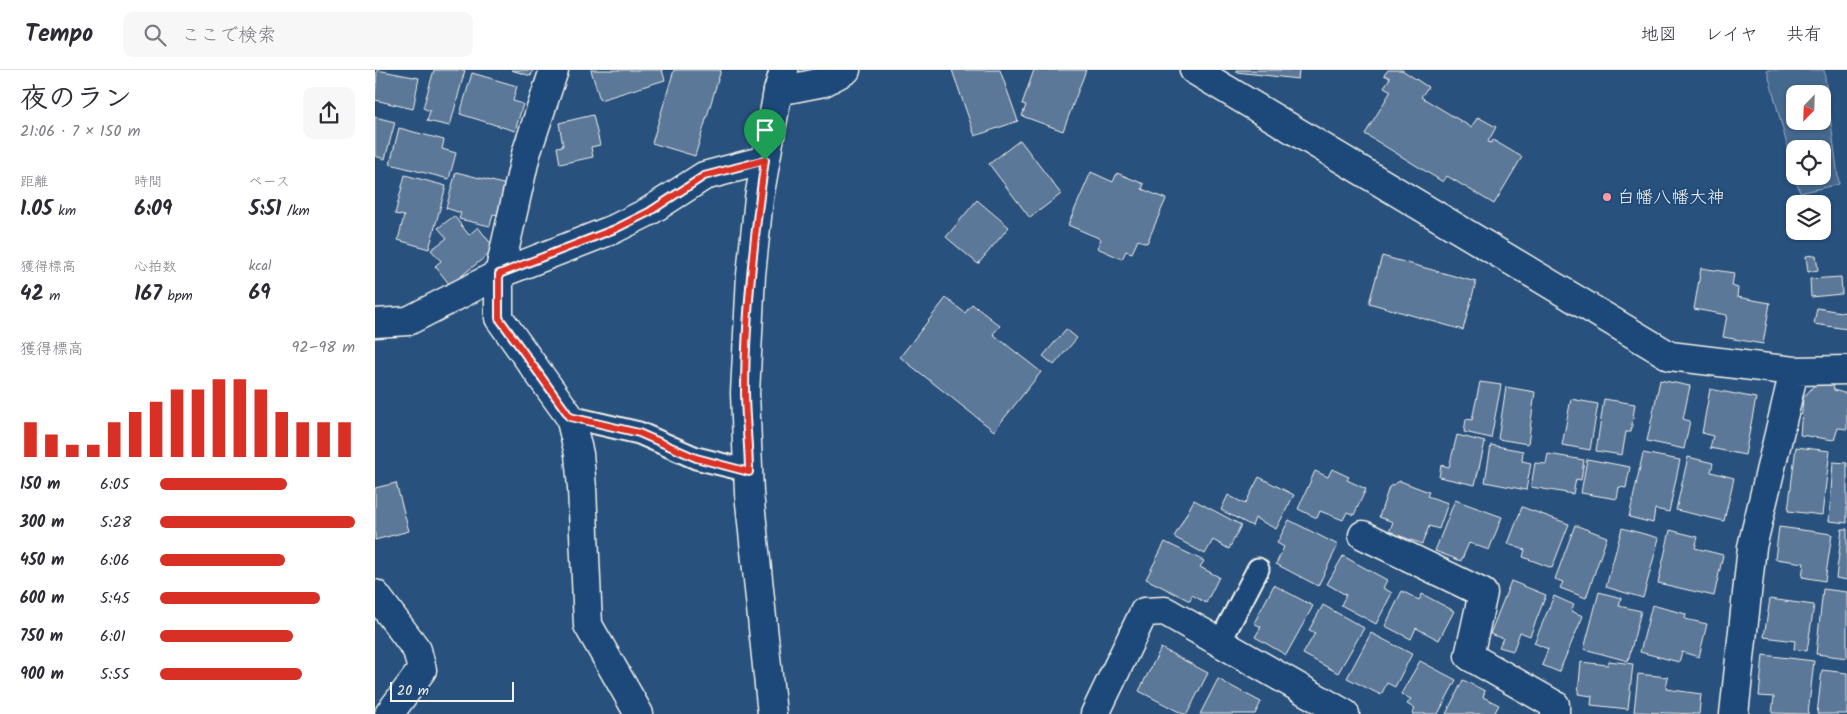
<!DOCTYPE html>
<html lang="ja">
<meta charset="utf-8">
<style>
:root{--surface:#fff;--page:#f7f7f7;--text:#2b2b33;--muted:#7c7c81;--line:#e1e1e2;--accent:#d93025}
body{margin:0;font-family:Kalam,"Klee One",sans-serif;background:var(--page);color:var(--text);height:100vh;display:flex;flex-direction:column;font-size:19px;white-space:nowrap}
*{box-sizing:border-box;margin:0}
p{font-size:16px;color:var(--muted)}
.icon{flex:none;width:28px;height:28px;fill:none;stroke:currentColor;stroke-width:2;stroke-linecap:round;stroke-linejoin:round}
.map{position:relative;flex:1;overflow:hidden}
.details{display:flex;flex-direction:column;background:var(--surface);width:375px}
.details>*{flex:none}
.needle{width:32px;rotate:203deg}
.controls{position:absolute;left:1411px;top:15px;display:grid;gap:10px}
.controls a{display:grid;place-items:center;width:45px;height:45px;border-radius:10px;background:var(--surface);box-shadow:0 1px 4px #0004;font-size:25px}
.scale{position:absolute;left:15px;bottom:12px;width:124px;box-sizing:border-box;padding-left:5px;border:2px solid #f4f1e8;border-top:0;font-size:14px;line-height:18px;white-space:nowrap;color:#f4f1e8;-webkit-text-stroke:4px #1f4a7a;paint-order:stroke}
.pin{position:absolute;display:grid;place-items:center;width:42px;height:42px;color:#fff;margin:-51px -21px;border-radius:50% 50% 50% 0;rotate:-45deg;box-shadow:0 0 5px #0007}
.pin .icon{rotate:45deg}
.round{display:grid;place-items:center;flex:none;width:52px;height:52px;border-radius:10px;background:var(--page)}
.summary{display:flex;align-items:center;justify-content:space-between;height:85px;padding:0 20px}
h1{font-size:28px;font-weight:800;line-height:38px}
.figures{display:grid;grid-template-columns:repeat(3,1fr);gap:8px;height:85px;padding:5px 20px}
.figures div{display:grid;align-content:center}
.figures b{font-size:21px;font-weight:800}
.figures small{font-size:14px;font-weight:400}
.figures p{font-size:14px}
.chart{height:140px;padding:10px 20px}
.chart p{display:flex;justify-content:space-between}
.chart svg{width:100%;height:90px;margin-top:5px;stroke:var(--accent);stroke-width:6}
ul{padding:0 20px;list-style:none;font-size:16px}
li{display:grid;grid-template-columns:80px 60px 1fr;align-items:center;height:38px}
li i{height:12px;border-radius:6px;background:var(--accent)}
header{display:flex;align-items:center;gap:30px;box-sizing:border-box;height:70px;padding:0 25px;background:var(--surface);border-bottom:1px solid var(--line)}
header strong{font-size:24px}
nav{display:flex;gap:28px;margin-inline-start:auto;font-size:18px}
.search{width:350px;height:45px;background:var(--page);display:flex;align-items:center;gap:12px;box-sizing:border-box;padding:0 18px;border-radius:10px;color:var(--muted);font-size:19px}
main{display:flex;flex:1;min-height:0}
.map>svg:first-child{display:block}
.green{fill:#45688e;stroke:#9cacbb;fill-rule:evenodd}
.building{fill:#5b7899;stroke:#f4f1e8}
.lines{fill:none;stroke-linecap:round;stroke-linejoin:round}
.lane-casing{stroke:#f4f1e8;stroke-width:25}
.street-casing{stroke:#f4f1e8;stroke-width:31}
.secondary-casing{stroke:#f4f1e8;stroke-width:31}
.lane{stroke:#1f4a7a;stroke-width:21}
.street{stroke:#1f4a7a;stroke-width:28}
.secondary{stroke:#1f4a7a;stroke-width:28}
.route-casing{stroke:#fff;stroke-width:10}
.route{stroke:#d93025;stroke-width:6}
.poi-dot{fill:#ff9aa2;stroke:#1f4a7a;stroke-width:2}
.labels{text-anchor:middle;stroke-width:4;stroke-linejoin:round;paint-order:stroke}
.poi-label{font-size:18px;fill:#f4f1e8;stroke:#1f4a7a;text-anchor:start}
</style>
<header>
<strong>Tempo</strong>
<div class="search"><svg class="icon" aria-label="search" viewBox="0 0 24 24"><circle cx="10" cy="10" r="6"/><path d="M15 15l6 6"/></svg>ここで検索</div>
<nav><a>地図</a><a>レイヤ</a><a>共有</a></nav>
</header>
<main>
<section class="details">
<div class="summary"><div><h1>夜のラン</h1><p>21:06 · 7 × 150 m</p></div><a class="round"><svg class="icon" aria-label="share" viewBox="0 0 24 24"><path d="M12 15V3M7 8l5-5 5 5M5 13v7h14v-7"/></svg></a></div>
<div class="figures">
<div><p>距離</p><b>1.05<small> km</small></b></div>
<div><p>時間</p><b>6:09</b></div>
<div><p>ペース</p><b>5:51<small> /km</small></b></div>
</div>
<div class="figures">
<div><p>獲得標高</p><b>42<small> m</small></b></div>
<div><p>心拍数</p><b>167<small> bpm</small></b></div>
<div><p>kcal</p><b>69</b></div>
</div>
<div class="chart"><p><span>獲得標高</span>92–98 m</p>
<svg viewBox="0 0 160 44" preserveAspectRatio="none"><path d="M5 44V27M15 44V33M25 44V38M35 44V38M45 44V27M55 44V22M65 44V17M75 44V11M85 44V11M95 44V6M105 44V6M115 44V11M125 44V22M135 44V27M145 44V27M155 44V27"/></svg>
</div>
<ul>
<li><b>150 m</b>6:05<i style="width:65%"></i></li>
<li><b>300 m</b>5:28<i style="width:100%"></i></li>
<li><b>450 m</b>6:06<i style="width:64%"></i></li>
<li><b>600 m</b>5:45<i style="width:82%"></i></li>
<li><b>750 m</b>6:01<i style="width:68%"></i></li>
<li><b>900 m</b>5:55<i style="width:73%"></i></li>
</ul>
</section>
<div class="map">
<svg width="1472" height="644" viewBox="0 0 1472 644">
<rect width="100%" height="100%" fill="#28517e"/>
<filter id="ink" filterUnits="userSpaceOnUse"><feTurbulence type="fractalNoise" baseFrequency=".02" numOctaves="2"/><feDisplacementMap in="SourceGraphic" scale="10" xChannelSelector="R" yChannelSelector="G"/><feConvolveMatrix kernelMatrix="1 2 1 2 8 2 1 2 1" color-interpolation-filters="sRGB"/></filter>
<g filter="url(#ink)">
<path class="green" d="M1392,0h57l15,114 -39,9 -5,-17h28v-27h-28v26zM1420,24h28v27h-28z"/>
<path class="building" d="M2,0l42,8 -6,31 -38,-9z
M59,0h31l-15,56 -23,-5 3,-10 -7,-3z
M136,0h22l-2,6z
M216,0h71l3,10 -65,20z
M299,0h47l-26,86 -43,-13z
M577,0h48l18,51 -43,15z
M659,0h52l-23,61 -41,-15 4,-11 -4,-1z
M861,0h63l-1,9 -62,-7z
M1013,0h14l26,17 -7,10 50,30 7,-10 18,10 -8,15 3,1 2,-3 29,17 -28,47 -47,-28 -4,6 -78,-48 26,-43 -7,-4 6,-9 -6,-3z
M97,3l45,13 -4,15 10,3 -8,27 -55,-17z
M218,45l7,30 -9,2 2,10 -33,7 -3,-17 6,-1 -4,-23z
M0,47l20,5 -10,37 -10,-3z
M24,58l45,12 -2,9 14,4 -7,26 -59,-15z
M645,70l41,54 -31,24 -41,-54z
M81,102l51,13 -8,30 -6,-1 -3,12 -31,-7 2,-6 -15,-5z
M716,102l22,10 4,-9 27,11 -2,5 24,10 -19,44 -9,-3 -6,13 -6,-2 -4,8 -25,-11 4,-9 -33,-14z
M30,105l41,11 -17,63 -31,-9 6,-24 -9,-2z
M602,130l32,27 -31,37 -32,-27z
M79,146l15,19 9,-8 17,22 -45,36 -15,-19 6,-5 -10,-11 16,-12 -9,-10z
M1441,185l2,15 -10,2 -2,-16z
M1007,186l94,26 -13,48 -94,-27z
M1326,198l33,5 -2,13 6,2 -1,9 33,6 -7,41 -40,-7 4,-22 -33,-6z
M1466,207l1,17 -31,3 -1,-18z
M571,228l19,15 7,-9 28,22 -7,8 48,38 -47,59 -94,-74z
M1442,238l30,5v16l-33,-5z
M691,259l11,9 -23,27 -11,-9z
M1285,310l30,6 -7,33 7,2 -6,28 -37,-8z
M1443,311l15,3 1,6 13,4v35l-9,-1 -4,12 -34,-5 3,-37z
M1105,312l21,3 -10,53 -27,-6 2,-13 6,1z
M1131,317l29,5 -7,52 -30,-5z
M1335,319l46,9 -11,57 -35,-7 3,-12 -11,-3z
M1196,329l27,5 -8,46 -28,-5z
M1229,329l31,5 -4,28h-5l-4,23 -26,-4z
M1082,365l28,7 -10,43 -36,-8 2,-12 8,2z
M1116,375l32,6 -1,10 9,2 -5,27 -41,-8z
M1421,377l34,4 -8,64 -34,-4z
M1268,383l37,7 -11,52 -14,-3 -2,14 -24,-6z
M1173,384l36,6 -3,20 -5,-1 -3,15 -42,-7 4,-24 11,1z
M1313,387l25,6 -2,9 23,6 -10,43 -48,-11z
M1212,389l43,8 -4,21 -7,-1 -2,12 -36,-6z
M1458,392l14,1v60l-18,-2z
M957,399l17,8 -2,3 19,9 -12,26 -7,-3 -4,8 -23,-9 -3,7 -19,-9 17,-38 13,6z
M884,407l35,18 -18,34 -21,-11 -3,8 -31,-16 7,-15 17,9z
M1025,411l29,11 -2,4 21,7 -9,26 -10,-3 -7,18 -33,-12 4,-10 -14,-5 10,-30z
M21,413l13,48 -34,9v-52z
M819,430l47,25 -12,24 -16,-9 -8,14 -31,-17z
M1080,430l47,17 -13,33 -20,-7 -8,18 -26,-10z
M1147,437l47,17 -17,44 -29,-11 2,-7 -17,-6z
M914,450l49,25 -20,41 -42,-22 8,-17 -7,-4z
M1200,455l32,12 -21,61 -26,-10 3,-6 -8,-3z
M1404,457l53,7 -7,47 -23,-4 2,-14 -29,-4z
M1247,458l37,10 -16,60 -37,-11z
M1467,459h5v51l-11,-2z
M1295,460l28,7 -3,11 28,7 -9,41 -56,-13z
M790,472l39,19 -4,6 19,10 -13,26 -14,-8 -2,6 -44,-22z
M968,486l44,24 -4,8 9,5 -16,31 -35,-19 5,-10 -19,-11z
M1136,511l35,14 -16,41 -10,-4 -7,19 -14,-4 4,-9 -13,-4z
M899,515l39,21 -27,49 -31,-18 6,-10 -7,-4z
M1448,519l24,3v66l-31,-4z
M1027,521l17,9 3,-6 32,17 -15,29 -23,-12 -5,11 -26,-13z
M1224,522l22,6 -2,8 22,5 -13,50 -44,-12z
M1179,526l20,9 -3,6 12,5 -24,56 -17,-7 6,-16 -14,-6z
M1395,529l44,6 -7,46 -13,-2 1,-8 -31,-4z
M948,535l41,23 -26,45 -35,-19 12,-21 -6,-3z
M1277,535l34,9 -1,5 22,5 -8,33 -17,-5 -3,10 -39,-10z
M996,563l41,21 -17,33 -8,-4 -6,12 -34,-17z
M786,578l47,25 -21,41h-4l-44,-23z
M1388,585l51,6 -6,53 -36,-1 2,-16 -15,-1z
M1045,591l36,19 -18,34h-26l3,-5 -8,-5 4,-5 -10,-5z
M1234,591l24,3 -5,45 -37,-4 1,-9 -14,-2 3,-32 27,3z
M1447,600l25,3v41h-30z
M1263,604l30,3 -2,12 35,5 -2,20 -65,-2z
M843,609l43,23 -6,12h-55z
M1088,610l22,11 -2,6 16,8 -5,9h-48z"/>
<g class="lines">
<defs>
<path id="lane" d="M195,347l69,16 57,25 53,13
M845,572l38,-73"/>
<path id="street" d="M179,0l-28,84 -27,120v44l71,99 9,37 3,34 6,137 51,89
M819,0l476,286 124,15 53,-1
M403,21l46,-9 22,-12
M0,253l33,-2 91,-47 115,-45 34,-17 56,-36 61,-16
M988,465l120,58 -14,63 86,49v9
M0,524l42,56 5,20 -33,44
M720,644l49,-102 21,-1 180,103
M1359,644l18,-167 42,-176"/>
<path id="secondary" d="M397,644l-23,-221 -4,-100 6,-118 8,-77 19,-107 6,-21"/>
</defs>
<use href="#lane" class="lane-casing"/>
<use href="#street" class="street-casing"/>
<use href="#secondary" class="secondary-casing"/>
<use href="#lane" class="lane"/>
<use href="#street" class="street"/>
<use href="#secondary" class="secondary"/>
</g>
</g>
<g class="lines" filter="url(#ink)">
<defs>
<path id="route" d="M390,90c-11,76 -20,155 -20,232 0,26 4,53 4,80l-53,-14 -57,-25 -69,-16 -71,-99v-44l116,-45 34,-17 55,-36z"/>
</defs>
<use href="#route" class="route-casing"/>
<use href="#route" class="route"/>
</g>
<circle class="poi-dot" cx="1232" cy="127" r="5"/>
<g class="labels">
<g class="poi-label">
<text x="1242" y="133">白幡八幡大神</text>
</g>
</g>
</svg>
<div class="controls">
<a><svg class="needle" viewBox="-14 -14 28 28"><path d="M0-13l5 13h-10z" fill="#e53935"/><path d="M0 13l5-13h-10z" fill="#7c7c81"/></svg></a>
<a><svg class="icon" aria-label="locate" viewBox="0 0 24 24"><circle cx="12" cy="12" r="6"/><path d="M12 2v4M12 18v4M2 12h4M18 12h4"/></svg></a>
<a><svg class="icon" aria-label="layers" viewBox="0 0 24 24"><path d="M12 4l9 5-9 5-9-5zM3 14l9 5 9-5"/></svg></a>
</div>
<div class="scale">20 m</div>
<div class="pin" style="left:390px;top:90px;background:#1e9e55"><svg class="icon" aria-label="arrive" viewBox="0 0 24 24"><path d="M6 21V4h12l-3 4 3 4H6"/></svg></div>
</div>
</main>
